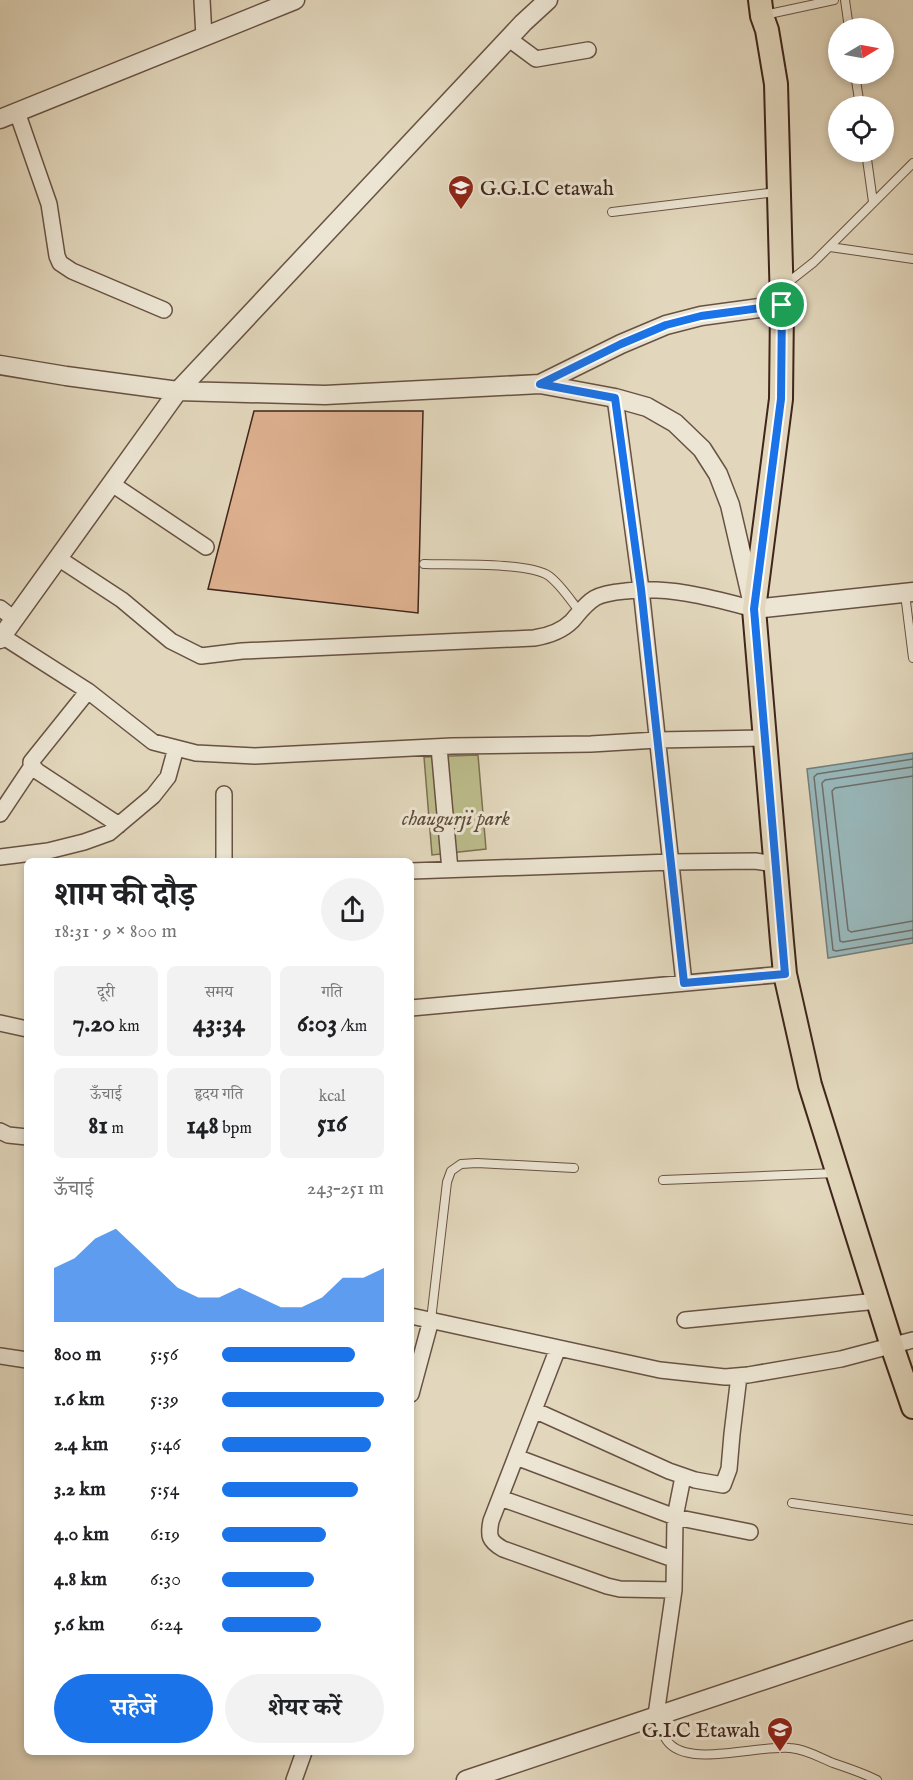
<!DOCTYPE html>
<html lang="hi">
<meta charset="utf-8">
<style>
:root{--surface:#fff;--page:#f2f2f2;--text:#202124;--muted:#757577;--accent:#1a73e8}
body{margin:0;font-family:"IM FELL English","Noto Serif Devanagari",serif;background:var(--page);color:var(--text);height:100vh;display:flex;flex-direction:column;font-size:22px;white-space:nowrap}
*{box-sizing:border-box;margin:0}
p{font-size:20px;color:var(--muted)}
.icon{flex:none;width:33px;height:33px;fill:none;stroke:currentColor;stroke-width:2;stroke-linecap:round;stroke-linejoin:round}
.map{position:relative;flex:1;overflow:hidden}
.details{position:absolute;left:24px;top:858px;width:390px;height:897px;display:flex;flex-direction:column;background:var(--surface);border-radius:9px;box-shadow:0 3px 9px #0003}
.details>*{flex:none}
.needle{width:39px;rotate:80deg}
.fabs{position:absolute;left:828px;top:18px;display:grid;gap:12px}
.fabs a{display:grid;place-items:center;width:66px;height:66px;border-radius:50%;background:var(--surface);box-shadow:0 3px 9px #0003;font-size:30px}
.pin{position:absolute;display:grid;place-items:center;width:51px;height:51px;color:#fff;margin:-26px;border:3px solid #fff;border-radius:50%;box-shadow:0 2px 6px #0007}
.round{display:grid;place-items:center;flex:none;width:63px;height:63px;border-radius:32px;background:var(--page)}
.summary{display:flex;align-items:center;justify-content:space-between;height:102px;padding:0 30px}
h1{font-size:33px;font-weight:700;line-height:45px}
.stats{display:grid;grid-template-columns:repeat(3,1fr);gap:9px;height:102px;padding:6px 30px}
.stats div{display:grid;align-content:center;border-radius:9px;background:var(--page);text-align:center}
.stats b{font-size:26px;font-weight:700}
.stats small{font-size:16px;font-weight:400}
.stats p{font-size:16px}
.chart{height:168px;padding:12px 30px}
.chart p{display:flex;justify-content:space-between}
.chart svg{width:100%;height:108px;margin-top:6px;fill:var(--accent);opacity:.7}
.button{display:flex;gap:12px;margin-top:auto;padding:12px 30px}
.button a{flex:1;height:69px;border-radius:36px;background:var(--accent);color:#fff;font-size:24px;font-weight:700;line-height:69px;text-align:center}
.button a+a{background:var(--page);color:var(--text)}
ul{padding:0 30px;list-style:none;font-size:20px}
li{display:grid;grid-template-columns:96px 72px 1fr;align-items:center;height:45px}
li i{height:15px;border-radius:8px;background:var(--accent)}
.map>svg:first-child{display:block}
.green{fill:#bcbc8b;stroke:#7e7053;stroke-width:1.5}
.water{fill:#98b7ba;stroke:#747d7a;stroke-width:1.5}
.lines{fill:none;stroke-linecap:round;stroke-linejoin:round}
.shore{stroke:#6c6e6a;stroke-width:1.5}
.building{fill:#deb190;stroke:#3f251b;stroke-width:1.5}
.service-casing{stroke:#685243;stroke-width:10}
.minor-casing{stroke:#685243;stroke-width:18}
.tertiary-casing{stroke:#685243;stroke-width:21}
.primary-casing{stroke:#3f251b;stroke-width:26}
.service{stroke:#ece5d3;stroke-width:8}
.minor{stroke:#ece5d3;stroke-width:15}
.tertiary{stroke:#ece5d3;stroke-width:18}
.primary{stroke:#e2d7bc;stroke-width:22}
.route-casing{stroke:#fff;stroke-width:12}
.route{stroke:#1a73e8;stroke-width:8}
.labels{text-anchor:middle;stroke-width:6;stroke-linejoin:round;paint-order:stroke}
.poi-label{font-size:21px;fill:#3f251b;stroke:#ece5d3;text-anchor:start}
.park-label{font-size:21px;font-style:italic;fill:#5e4b37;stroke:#ece5d3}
</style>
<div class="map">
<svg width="913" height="1780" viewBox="0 0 913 1780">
<rect width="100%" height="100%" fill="#e2d7bc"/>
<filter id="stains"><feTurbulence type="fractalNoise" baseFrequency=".00333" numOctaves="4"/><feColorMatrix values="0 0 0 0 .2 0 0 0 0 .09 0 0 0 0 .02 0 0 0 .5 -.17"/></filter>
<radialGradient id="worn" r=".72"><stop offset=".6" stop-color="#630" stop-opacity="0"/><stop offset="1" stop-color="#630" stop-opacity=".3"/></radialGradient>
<path class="green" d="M478,755l8,94 -54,6 -8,-98z"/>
<path class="water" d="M913,753v190l-85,15 -21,-189z"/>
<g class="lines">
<path class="shore" d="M913,759l-96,15 -3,3 19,173 3,1 77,-13
M913,767l-88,13 -3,3 18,158 3,1 70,-12
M913,776l-78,12 -3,3 16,139 3,2 62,-11"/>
</g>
<path class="building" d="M254,411h169l-5,202 -210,-24z"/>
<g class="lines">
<defs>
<path id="service" d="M845,0l4,28
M769,14l65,-14
M855,74l5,32
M866,152l7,50
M612,212l165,-20
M830,247l83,12
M786,284l28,-22 99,-99
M424,564c27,1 105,-2 125,12 12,9 22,25 31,36
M905,594l8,64
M663,1180l173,-7
M431,1320l16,-138 4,-11 10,-7 16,-1 97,5
M792,1503l121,17
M656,1716c4,9 7,23 15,29 23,21 89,0 119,3 15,1 29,9 43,15 15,5 30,10 44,17"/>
<path id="minor" d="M202,0l2,37
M509,39l27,20 52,-9
M17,112l32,92 8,52 3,7 12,8 92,39
M615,398l26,191 43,394
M112,484l94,63
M58,558l64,42 49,41 30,15 41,-5 292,-13c13,-2 28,-7 38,-17 7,-8 13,-17 23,-23 9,-5 21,-6 31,-7 44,-5 86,7 128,18
M0,608l14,11
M2,636l86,55 65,51 43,11 59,3 197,-10 139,-2 66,-4 108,-2
M88,691l-57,71v2l6,7 82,54
M439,747l11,123
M224,794v67
M0,814l32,-48
M0,857l48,-6 36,-9 25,-9 44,-37 15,-19 8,-29
M411,871l261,-9 83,-1 20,3
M411,1008l374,-34
M0,1023l27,6
M0,1131l8,4 19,2
M411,1316l249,54 65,7 23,-2 93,-16 72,-19
M685,1320l193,-19
M558,1348l-67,173c-3,15 -2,20 12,28l104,37 13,3 54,1
M0,1356l27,4
M411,1394l20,-74
M534,1410l135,61 26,9 28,5 6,-16 3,-35 7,-58
M516,1457l159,60 75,15
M500,1498l173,61
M656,1715l18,-125 1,-73 8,-40
M294,1780l10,-28"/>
<path id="tertiary" d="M0,119l295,-119
M0,365l66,11 112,15 147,4 215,-11 75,14 32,9 28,16 27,26 16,25 12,31 24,104 159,-17
M540,384l81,-40 45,-19 35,-9 81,-11
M0,639l178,-248 345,-368 25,-23
M466,1780l447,-150"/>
<path id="primary" d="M760,0l2,16 5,14 9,54 6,221 -1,94 -27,210 28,333 3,32 25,111 82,261 21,61"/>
</defs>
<use href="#service" class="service-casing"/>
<use href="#minor" class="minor-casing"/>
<use href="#tertiary" class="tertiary-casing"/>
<use href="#primary" class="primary-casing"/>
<use href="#service" class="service"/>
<use href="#minor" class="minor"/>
<use href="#tertiary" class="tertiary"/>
<use href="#primary" class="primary"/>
</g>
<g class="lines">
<defs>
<path id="route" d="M782,305l-1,94 -27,210 31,365 -101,9 -43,-394 -26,-191 -75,-14 81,-40 45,-19 35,-9z"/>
</defs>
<use href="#route" class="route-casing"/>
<use href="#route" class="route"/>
</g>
<defs>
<symbol id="school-pin" viewBox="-11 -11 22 30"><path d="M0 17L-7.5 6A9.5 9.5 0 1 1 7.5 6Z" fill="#8f2418" stroke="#ece5d3"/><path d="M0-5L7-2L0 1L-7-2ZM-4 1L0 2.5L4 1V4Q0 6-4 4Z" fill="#fff"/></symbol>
</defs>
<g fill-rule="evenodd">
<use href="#school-pin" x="446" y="173" width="30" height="40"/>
<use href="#school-pin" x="765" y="1715" width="30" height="40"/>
</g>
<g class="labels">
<g class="poi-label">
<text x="480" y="195">G.G.I.C etawah</text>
<text x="760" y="1737" text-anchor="end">G.I.C Etawah</text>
</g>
<g class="park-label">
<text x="456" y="825">chaugurji park</text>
</g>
</g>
<rect width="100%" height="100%" filter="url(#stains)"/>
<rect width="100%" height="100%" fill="url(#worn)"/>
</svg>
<div class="fabs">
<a><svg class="needle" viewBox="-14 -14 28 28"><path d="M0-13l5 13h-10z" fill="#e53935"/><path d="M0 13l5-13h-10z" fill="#757577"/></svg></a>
<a><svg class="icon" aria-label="locate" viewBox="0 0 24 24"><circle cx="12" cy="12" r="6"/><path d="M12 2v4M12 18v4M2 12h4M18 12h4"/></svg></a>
</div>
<div class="pin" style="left:782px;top:305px;background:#1e9e55"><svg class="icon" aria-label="arrive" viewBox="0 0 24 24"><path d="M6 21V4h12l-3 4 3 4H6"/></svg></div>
<section class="details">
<div class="summary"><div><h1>शाम की दौड़</h1><p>18:31 · 9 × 800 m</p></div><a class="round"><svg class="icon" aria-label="share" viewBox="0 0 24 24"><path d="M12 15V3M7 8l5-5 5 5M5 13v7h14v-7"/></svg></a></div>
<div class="stats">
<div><p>दूरी</p><b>7.20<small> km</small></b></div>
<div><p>समय</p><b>43:34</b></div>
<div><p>गति</p><b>6:03<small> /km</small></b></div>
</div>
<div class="stats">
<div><p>ऊँचाई</p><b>81<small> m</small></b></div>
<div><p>हृदय गति</p><b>148<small> bpm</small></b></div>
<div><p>kcal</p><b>516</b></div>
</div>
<div class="chart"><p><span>ऊँचाई</span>243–251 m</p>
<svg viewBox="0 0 160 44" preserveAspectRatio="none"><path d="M0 44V22L10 18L20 10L30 6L40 14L50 22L60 30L70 34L80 34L90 30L100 34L110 38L120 38L130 34L140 26L150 26L160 22V44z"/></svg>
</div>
<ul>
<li><b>800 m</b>5:56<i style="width:82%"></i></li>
<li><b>1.6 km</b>5:39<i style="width:100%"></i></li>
<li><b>2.4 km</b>5:46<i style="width:92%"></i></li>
<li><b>3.2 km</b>5:54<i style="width:84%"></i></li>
<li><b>4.0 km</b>6:19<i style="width:64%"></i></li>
<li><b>4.8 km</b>6:30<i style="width:57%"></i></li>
<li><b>5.6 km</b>6:24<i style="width:61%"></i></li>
</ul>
<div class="button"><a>सहेजें</a><a>शेयर करें</a></div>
</section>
</div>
